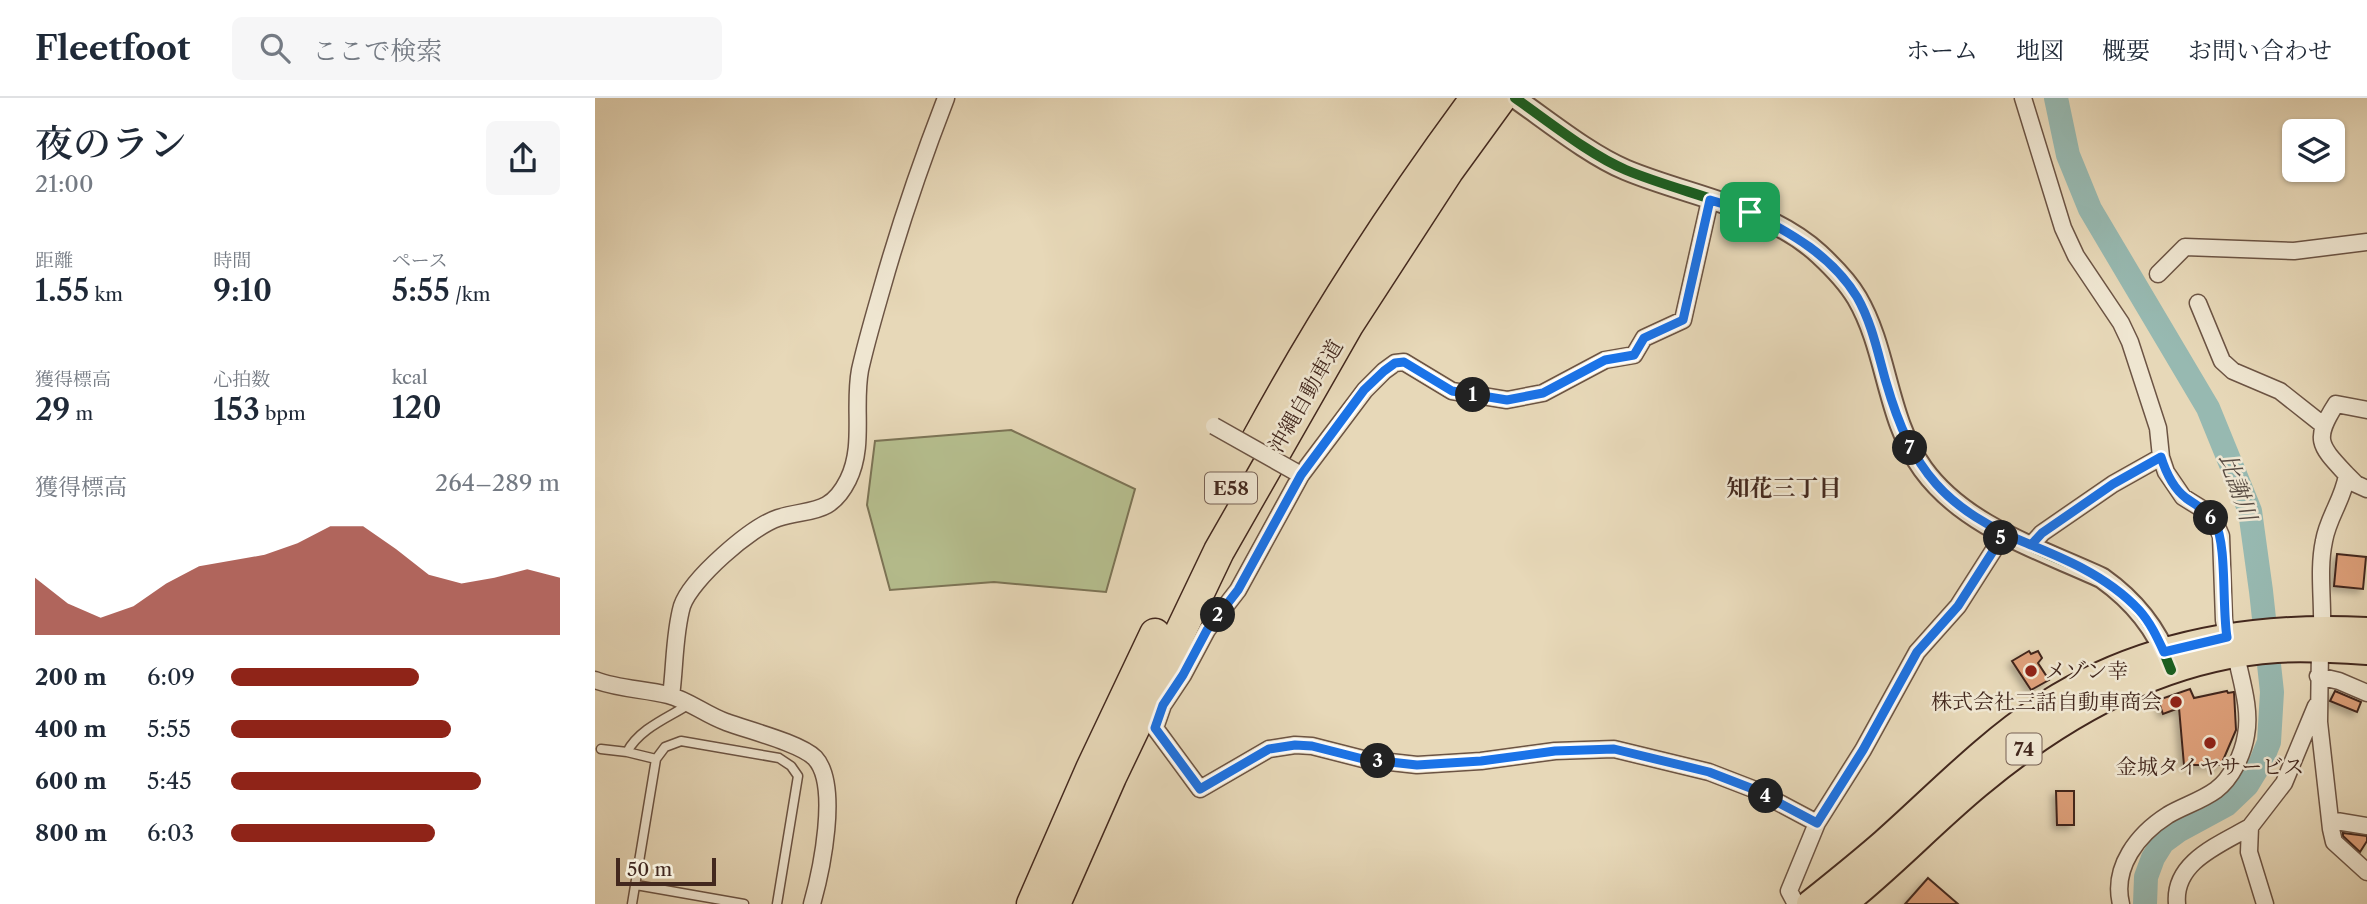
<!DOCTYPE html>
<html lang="ja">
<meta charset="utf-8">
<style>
:root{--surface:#fff;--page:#f6f6f7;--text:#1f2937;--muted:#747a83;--line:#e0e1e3;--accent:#8f2418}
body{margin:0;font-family:"Libre Caslon Text","Noto Serif JP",serif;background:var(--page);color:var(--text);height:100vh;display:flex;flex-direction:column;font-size:26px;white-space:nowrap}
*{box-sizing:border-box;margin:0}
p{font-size:23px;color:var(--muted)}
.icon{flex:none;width:38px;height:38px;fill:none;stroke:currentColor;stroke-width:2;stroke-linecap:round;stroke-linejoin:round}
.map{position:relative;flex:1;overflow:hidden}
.panel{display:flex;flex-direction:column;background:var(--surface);width:595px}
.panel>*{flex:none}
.controls{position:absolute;left:1687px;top:21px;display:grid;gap:14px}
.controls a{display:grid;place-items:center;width:63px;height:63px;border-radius:10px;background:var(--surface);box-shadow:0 2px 5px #0004;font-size:35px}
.scale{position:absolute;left:21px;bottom:18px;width:100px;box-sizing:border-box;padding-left:7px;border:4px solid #43281e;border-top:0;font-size:19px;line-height:24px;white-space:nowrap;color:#43281e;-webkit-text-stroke:5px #efe6d1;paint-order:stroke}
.pin{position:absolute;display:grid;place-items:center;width:60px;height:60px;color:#fff;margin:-30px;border-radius:14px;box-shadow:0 4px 10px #0006}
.km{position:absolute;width:35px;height:35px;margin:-18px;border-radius:50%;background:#222;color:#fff;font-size:19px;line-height:35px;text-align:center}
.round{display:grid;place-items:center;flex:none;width:74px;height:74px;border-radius:10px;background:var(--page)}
.summary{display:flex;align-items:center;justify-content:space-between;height:119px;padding:0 35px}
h1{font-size:38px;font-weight:600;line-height:52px}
.figures{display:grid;grid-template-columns:repeat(3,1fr);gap:10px;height:119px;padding:7px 35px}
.figures div{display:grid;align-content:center}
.figures b{font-size:30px;font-weight:600}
.figures small{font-size:19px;font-weight:400}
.figures p{font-size:19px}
.chart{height:196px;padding:14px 35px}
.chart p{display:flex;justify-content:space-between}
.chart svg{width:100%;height:126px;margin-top:7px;fill:var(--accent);opacity:.7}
ul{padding:0 35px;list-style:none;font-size:23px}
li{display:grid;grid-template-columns:112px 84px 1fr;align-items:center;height:52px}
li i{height:18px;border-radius:9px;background:var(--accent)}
header{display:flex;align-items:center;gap:42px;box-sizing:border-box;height:98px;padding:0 35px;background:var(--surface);border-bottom:2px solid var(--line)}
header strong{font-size:33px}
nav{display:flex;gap:38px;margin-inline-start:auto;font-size:24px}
.search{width:490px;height:63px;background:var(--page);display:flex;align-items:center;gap:18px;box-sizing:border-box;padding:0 24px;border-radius:10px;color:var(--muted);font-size:26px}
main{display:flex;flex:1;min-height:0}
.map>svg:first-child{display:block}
.green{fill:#b6bf8f;stroke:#7c7456;stroke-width:2}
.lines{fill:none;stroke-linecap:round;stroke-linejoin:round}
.river{stroke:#97b9b1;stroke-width:24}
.building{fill:#dc9e78;stroke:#43281e;stroke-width:2;filter:url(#shadow)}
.service-casing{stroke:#6c5444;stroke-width:11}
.minor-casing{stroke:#6c5444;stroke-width:19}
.tertiary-casing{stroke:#6c5444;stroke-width:23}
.primary-casing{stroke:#43281e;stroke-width:30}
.motorway-casing{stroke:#43281e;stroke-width:33}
.service{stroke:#efe6d1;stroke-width:8}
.minor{stroke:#efe6d1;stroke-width:16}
.tertiary{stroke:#efe6d1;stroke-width:19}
.primary{stroke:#e7d8b8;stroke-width:26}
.motorway{stroke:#e7d8b8;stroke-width:30}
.minor-bridge-casing{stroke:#6c5444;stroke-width:19;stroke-linecap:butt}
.minor-bridge{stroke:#efe6d1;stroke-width:16}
.cycleway-casing{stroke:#efe6d1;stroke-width:15}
.cycleway{stroke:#1b5e20;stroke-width:10}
.route-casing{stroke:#fff;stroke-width:14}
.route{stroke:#1a73e8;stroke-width:9}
.poi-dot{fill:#8f2418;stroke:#efe6d1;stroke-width:2.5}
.labels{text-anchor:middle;stroke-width:5;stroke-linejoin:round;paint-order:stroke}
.shield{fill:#efe6d1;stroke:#776154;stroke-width:2}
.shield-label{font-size:19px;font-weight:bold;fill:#43281e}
.street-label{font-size:21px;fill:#43281e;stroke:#efe6d1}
.poi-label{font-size:21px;fill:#43281e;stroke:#efe6d1;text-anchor:start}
.water-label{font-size:23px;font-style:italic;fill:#584c43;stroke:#efe6d1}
.neighbourhood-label{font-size:23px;font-weight:bold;fill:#43281e;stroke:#efe6d1}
</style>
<header>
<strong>Fleetfoot</strong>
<div class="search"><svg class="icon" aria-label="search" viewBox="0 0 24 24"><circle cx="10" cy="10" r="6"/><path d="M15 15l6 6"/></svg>ここで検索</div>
<nav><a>ホーム</a><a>地図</a><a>概要</a><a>お問い合わせ</a></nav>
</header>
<main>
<section class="panel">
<div class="summary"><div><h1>夜のラン</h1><p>21:00</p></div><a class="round"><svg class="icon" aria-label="share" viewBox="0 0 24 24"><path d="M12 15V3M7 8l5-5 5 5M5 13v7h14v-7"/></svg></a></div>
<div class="figures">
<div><p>距離</p><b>1.55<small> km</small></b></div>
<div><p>時間</p><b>9:10</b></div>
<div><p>ペース</p><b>5:55<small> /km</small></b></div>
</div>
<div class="figures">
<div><p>獲得標高</p><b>29<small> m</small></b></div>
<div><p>心拍数</p><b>153<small> bpm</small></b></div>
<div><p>kcal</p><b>120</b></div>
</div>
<div class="chart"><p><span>獲得標高</span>264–289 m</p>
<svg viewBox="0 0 160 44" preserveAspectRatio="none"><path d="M0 44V24L10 33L20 38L30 34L40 26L50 20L60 18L70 16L80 12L90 6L100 6L110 14L120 23L130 26L140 24L150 21L160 24V44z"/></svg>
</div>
<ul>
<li><b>200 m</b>6:09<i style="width:57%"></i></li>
<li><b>400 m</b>5:55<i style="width:67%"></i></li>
<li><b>600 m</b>5:45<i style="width:76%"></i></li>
<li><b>800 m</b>6:03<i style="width:62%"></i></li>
</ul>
</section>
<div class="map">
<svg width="1772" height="806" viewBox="0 0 1772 806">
<defs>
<filter id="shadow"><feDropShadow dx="-4" dy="4" stdDeviation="3.5" flood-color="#0004"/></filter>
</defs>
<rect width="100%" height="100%" fill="#e7d8b8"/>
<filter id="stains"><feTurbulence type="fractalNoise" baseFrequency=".00286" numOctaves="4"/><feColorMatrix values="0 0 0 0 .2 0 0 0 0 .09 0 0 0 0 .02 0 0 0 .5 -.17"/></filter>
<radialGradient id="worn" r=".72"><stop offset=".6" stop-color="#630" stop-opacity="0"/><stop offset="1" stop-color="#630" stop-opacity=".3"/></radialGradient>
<path class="green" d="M416,332l124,59 -29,103 -112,-10 -104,8 -23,-85 8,-64z"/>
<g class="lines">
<path class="river" d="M1461,0l12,57 22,54 118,199 42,103 11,80 11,101 -3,50 -8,20 -14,23 -21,20 -48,26 -15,11 -10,16 -7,19 -1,27"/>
</g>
<path class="building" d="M1742,456l29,3 -3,32 -29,-3z
M1434,553l2,3 7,-3 4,7 -4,5 11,17 -18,10 -19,-29z
M1595,591l4,9 33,-7 1,2 6,-1 2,38 -15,35h-37l-5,-57 -16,6 -5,-14z
M1740,593l26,11 -4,10 -27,-11z
M1461,693h18v34h-17z
M1748,735l24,3v5l-7,11 -17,-16z
M1333,780l30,26h-53z"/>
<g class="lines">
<defs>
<path id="service" d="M6,651l26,3c12,-23 40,-34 61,-47
M32,654l29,7
M41,787l108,19
M37,806l24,-145 9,-12 16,-6 98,17 12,8 7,10 -21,128"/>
<path id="minor" d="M1428,0l40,130 13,28 45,67 9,19 28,86 3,29 5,15 17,25 21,13 11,12 6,14 3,84 3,17
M1115,102l-27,120 -39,18 -10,17 -29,5 -62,33 -36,7 -55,-9 -48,-29 -9,1 -11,8 -19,19 -64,85 -63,115 -31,40 -24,45 -20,30 -8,23 45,61 69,-40 26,-4 17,1 51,13 54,6 64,-4 74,-10 59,-2 95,23 44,17 64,34
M1563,176l27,-27 109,4 73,-9
M1603,205l24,58 11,10 47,20 43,34
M1752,377l9,9 11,5
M1436,447l11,-12 71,-49 48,-27
M1727,530c1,-28 -4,-59 2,-87 4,-24 19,-41 23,-66 -28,-30 -34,-35 -11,-71l31,6
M1725,550l-1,74 12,107 3,13 33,30
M1723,578l21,5 28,12
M0,582c23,9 49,9 73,15 20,5 38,20 58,27 21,8 74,21 89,36 25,27 6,114 -3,146
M76,598c4,-29 3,-62 11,-90 9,-27 69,-79 96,-88 32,-10 52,-2 70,-38 17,-34 5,-73 12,-110 6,-27 14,-54 22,-82 18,-64 40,-128 64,-190
M1735,722l37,6
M1201,806l-7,-13 28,-68 46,-73 54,-98 41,-46 46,-72
M1526,806c-9,-37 17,-70 47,-89 15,-9 33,-14 48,-25 16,-12 27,-36 30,-55 5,-26 -5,-55 -10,-80
M1582,806c-4,-42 42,-59 73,-77
M1670,806l-16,-52 1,-25 34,-44 32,-77"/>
<path id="tertiary" d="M920,0c33,23 75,57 111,72 62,26 142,37 193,84 14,13 28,27 38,44 31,53 29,120 66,171 42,58 117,80 179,109 31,22 54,49 67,85"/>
<path id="primary" d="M1215,806c25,-20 50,-40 74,-61 53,-47 102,-99 162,-138 97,-62 208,-80 321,-74
M1248,806c47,-37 88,-81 135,-120 85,-71 186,-128 299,-135 30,-2 60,0 90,2"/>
<path id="motorway" d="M661,343c64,-118 137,-231 216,-338
M437,806l59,-135 64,-135
M460,806l56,-127 108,-226 129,-226 100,-154 53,-73"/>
</defs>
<use href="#service" class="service-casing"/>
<use href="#minor" class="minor-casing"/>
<use href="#tertiary" class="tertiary-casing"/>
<use href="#primary" class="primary-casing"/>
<use href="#motorway" class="motorway-casing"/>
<use href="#service" class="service"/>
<use href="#minor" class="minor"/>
<use href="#tertiary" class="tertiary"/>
<use href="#primary" class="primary"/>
<use href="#motorway" class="motorway"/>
<defs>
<path id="minor-bridge" d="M619,328l87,49"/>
</defs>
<use href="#minor-bridge" class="minor-bridge-casing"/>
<use href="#minor-bridge" class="minor-bridge"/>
<defs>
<path id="cycleway" d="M920,0c33,23 75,57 111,72 62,26 142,37 193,84 14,13 28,27 38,44 31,53 29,120 66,171 42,58 117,80 179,109 34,24 55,54 69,92
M1115,102l-27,120 -39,18 -10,17 -29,5 -62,33 -36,7 -55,-9 -48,-29 -9,1 -11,8 -19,19 -64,85 -63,115 -31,40 -24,45 -20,30 -8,23 45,61 69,-40 26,-4 17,1 51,13 54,6 64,-4 74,-10 59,-2 95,23 44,17 64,34"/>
</defs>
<use href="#cycleway" class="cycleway-casing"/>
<use href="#cycleway" class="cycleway"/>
</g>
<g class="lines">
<defs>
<path id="route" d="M1155,114l-40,-12 -27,120 -39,18 -10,17 -29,5 -62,33 -36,7 -55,-9 -48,-29 -9,1 -11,8 -20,19 -63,85 -63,115 -31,40 -24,45 -20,30 -8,23 45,61 69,-40 26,-4 17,1 51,13 54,6 64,-4 74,-10 59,-2 95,23 44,17 64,34 46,-73 54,-98 41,-46 46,-72c47,19 100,38 135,76 11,12 18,27 25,42l63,-15c-5,-28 0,-94 -12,-114 -7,-12 -18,-17 -29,-25 -13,-10 -20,-25 -25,-41l-48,27 -71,49 -11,12c-86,-36 -119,-73 -145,-163 -8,-28 -14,-59 -29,-85 -25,-41 -66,-64 -107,-85"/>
</defs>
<use href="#route" class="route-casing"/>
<use href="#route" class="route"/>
</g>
<g class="poi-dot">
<circle cx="1436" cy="573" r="7"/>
<circle cx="1581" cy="604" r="7"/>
<circle cx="1615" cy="645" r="7"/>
</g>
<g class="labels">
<g class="shield">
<rect x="610" y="374.5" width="52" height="31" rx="5"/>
<rect x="1411.5" y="635.5" width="35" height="31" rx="5"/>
</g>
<g class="shield-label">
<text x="636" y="397">E58</text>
<text x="1429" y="658">74</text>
</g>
<g class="street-label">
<text transform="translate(711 298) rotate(-60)" y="7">沖縄自動車道</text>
</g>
<g class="poi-label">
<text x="1450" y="580">メゾン幸</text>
<text x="1567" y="611" text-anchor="end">株式会社三話自動車商会</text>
<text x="1615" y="676" text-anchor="middle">金城タイヤサービス</text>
</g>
<g class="water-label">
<text transform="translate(1643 389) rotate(71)" y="8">比謝川</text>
</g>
<g class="neighbourhood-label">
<text x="1189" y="398">知花三丁目</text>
</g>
</g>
<rect width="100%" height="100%" filter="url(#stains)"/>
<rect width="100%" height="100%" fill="url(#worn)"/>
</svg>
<div class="controls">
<a><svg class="icon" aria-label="layers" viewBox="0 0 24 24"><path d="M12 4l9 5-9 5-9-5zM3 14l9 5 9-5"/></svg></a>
</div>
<div class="scale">50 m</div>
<div class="pin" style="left:1155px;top:114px;background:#1e9e55"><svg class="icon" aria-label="arrive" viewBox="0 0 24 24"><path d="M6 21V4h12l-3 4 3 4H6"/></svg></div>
<b class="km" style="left:878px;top:297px">1</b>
<b class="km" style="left:623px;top:517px">2</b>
<b class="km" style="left:783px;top:663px">3</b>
<b class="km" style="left:1171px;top:698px">4</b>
<b class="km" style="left:1406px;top:440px">5</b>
<b class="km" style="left:1616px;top:420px">6</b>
<b class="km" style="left:1315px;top:350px">7</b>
</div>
</main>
